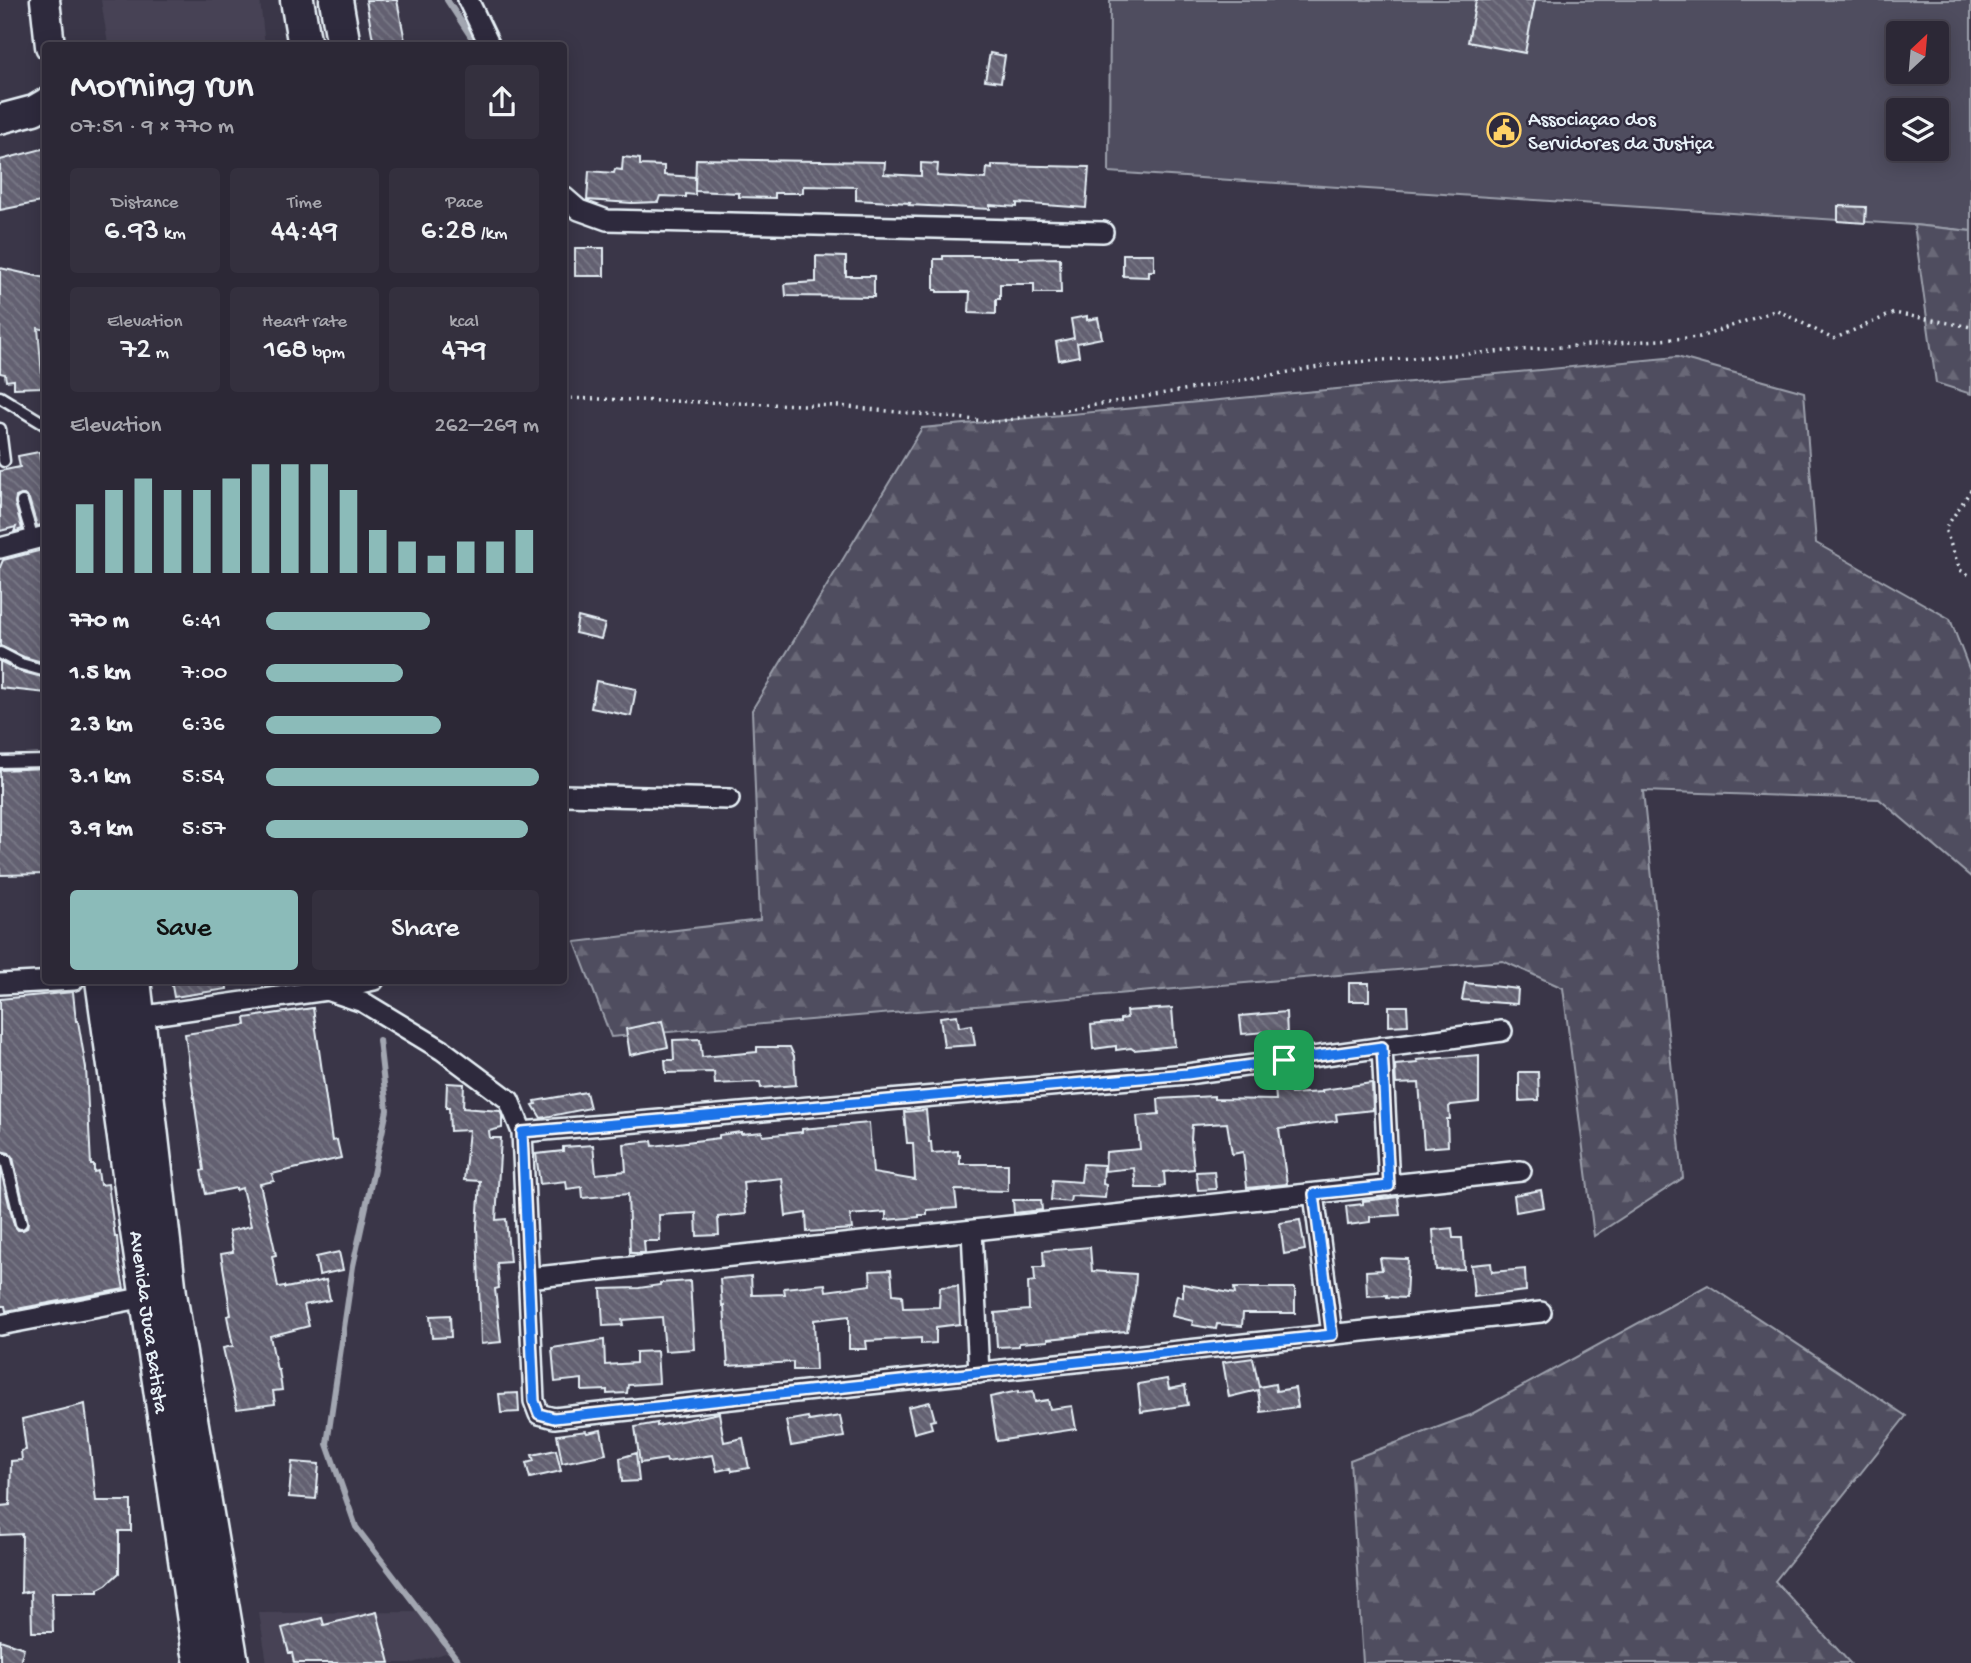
<!DOCTYPE html>
<meta charset="utf-8">
<style>
:root{--surface:#2c2836;--page:#34303e;--text:#f1f3f6;--muted:#a6a6ad;--line:#484451;--accent:#8bbbb9}
body{margin:0;font-family:"Gochi Hand",sans-serif;background:var(--page);color:var(--text);height:100vh;display:flex;flex-direction:column;font-size:26px;white-space:nowrap}
*{box-sizing:border-box;margin:0}
p{font-size:23px;color:var(--muted)}
.icon{flex:none;width:38px;height:38px;fill:none;stroke:currentColor;stroke-width:2;stroke-linecap:round;stroke-linejoin:round}
.map{position:relative;flex:1;overflow:hidden}
.details{position:absolute;left:42px;top:42px;width:525px;height:942px;display:flex;flex-direction:column;background:var(--surface);border-radius:7px;box-shadow:0 4px 18px #0003,0 0 0 2px var(--line)}
.details>*{flex:none}
.needle{width:46px;rotate:26deg}
.controls{position:absolute;left:1886px;top:21px;display:grid;gap:14px}
.controls a{display:grid;place-items:center;width:63px;height:63px;border-radius:7px;background:var(--surface);box-shadow:0 4px 18px #0003,0 0 0 2px var(--line);font-size:35px}
.pin{position:absolute;display:grid;place-items:center;width:60px;height:60px;color:#fff;margin:-30px;border-radius:14px;box-shadow:0 4px 10px #0006}
.round{display:grid;place-items:center;flex:none;width:74px;height:74px;border-radius:7px;background:var(--page)}
.headline{display:flex;align-items:center;justify-content:space-between;height:119px;padding:0 28px}
h1{font-size:38px;font-weight:600;line-height:52px}
.stats{display:grid;grid-template-columns:repeat(3,1fr);gap:10px;height:119px;padding:7px 28px}
.stats div{display:grid;align-content:center;border-radius:7px;background:var(--page);text-align:center}
.stats b{font-size:30px;font-weight:600}
.stats small{font-size:19px;font-weight:400}
.stats p{font-size:19px}
.chart{height:196px;padding:14px 28px}
.chart p{display:flex;justify-content:space-between}
.chart svg{width:100%;height:126px;margin-top:7px;stroke:var(--accent);stroke-width:6}
.button{display:flex;gap:14px;margin-top:auto;padding:14px 28px}
.button a{flex:1;height:80px;border-radius:7px;background:var(--accent);color:#111;font-size:28px;font-weight:600;line-height:80px;text-align:center}
.button a+a{background:var(--page);color:var(--text)}
ul{padding:0 28px;list-style:none;font-size:23px}
li{display:grid;grid-template-columns:112px 84px 1fr;align-items:center;height:52px}
li i{height:18px;border-radius:9px;background:var(--accent)}
.map>svg:first-child{display:block}
.built{fill:#464354}
.green{fill:#504e5f;stroke:#9ca0ac;stroke-width:2;fill-rule:evenodd}
.forest{fill:url(#forest-firs);stroke:#9ca0ac;stroke-width:2}
.lines{fill:none;stroke-linecap:round;stroke-linejoin:round}
.stream{stroke:#a2a6b1;stroke-width:6}
.building{fill:url(#building-back-hatch);stroke:#e8f1f8;stroke-width:2}
.lane-casing{stroke:#e8f1f8;stroke-width:15}
.street-casing{stroke:#e8f1f8;stroke-width:24}
.secondary-casing{stroke:#e8f1f8;stroke-width:33}
.primary-casing{stroke:#e8f1f8;stroke-width:37}
.path{stroke:#e8f1f8;stroke-width:3.5;stroke-dasharray:2 5;stroke-linecap:butt}
.lane{stroke:#2f2a3d;stroke-width:10}
.street{stroke:#2f2a3d;stroke-width:19}
.secondary{stroke:#2f2a3d;stroke-width:28}
.primary{stroke:#2f2a3d;stroke-width:32}
.route-casing{stroke:#fff;stroke-width:14}
.route{stroke:#1a73e8;stroke-width:9}
.labels{text-anchor:middle;stroke-width:5;stroke-linejoin:round;paint-order:stroke}
.poi-label{font-size:21px;fill:#e8f1f8;stroke:#2f2a3d;text-anchor:start}
.street-label{font-size:21px;fill:#e8f1f8;stroke:#2f2a3d}
</style>
<div class="map">
<svg width="1971" height="1663" viewBox="0 0 1971 1663">
<defs>
<pattern id="forest-firs" width="22" height="20" patternUnits="userSpaceOnUse" patternTransform="scale(1.75)"><rect width="22" height="20" fill="#504e5f"/><path d="M5 1l3.5 6h-7zM16 11l3.5 6h-7z" fill="#696877"/></pattern>
<pattern id="building-back-hatch" width="6" height="6" patternUnits="userSpaceOnUse" patternTransform="scale(1.75)"><rect width="6" height="6" fill="#636171"/><path d="M-1 5l2 2M0 0l6 6M5-1l2 2" fill="none" stroke="#797886"/></pattern>
</defs>
<rect width="100%" height="100%" fill="#3a3648"/>
<filter id="ink" filterUnits="userSpaceOnUse"><feTurbulence type="fractalNoise" baseFrequency=".0143" numOctaves="2"/><feDisplacementMap in="SourceGraphic" scale="14" xChannelSelector="R" yChannelSelector="G"/><feConvolveMatrix kernelMatrix="1 2 1 2 8 2 1 2 1" color-interpolation-filters="sRGB"/></filter>
<g filter="url(#ink)">
<path class="built" d="M101,0h159l5,45h-157z
M423,1612l26,40 -36,11h-146l-8,-50z"/>
<path class="green" d="M1110,0h861v231l-57,-6 -805,-53zM1899,33h38v39h-38zM1899,110h38v39h-38z"/>
<path class="forest" d="M1914,225l57,6v163l-35,-11z
M1677,357l127,35 12,151 134,76 21,55v203l-92,-78 -236,-8 40,387 -89,58 -31,-248 -60,-27 -892,76 -36,-95 185,-22 -8,-210 170,-282z
M1708,1285l198,131 -131,165 75,82h-487l-13,-203 118,-44z"/>
<g class="lines">
<path class="stream" d="M447,0l30,46
M379,1040l8,70 -34,156 -26,178 29,83 104,136"/>
</g>
<path class="building" d="M366,0h31l9,46h-32z
M1476,0h59l-10,53 -57,-11z
M990,53l15,3 -4,26 -16,-2z
M46,148v53l-46,9v-50z
M623,157l17,2v6l24,1v9l31,2v18l-9,-1v3l-26,-1 -2,6 -26,1 -45,-3 2,-29 25,2 1,-4 7,1z
M696,159l189,3 -1,12 37,2v-13l17,1 -1,12 49,3 1,-11 5,1v-4l97,2 -3,41 -69,-5v4l-27,-2v4l-81,-4 1,-2 -54,-3v-13l-53,-1v7h-28v5l-36,-1v-4l-44,-2z
M1838,206l28,1 -1,16 -27,-2z
M575,248h29v28h-29z
M1123,254h31v17h-5v6l-26,-1z
M816,256l30,1v19h28v21l-88,-1 -1,-12 31,-2z
M943,256h56v1h20v2l41,-1 1,35h-27v-9h-34v15h-4v15l-27,-1 1,-21h-33v-2h-3v-31h9z
M0,268l46,10v52l-8,-2 5,59 -29,1v-8l-8,1 -1,-7 -5,-1z
M1087,316v4l11,-2 4,20 -25,5 2,13 -20,4 -3,-18 18,-4 -3,-19z
M39,452l7,39v33l-9,2 -8,-27 -5,-4h-3l-5,2 -1,6 7,26 -8,3 2,-5 -16,4v-60l20,-4 -2,-11z
M46,549v114l-22,-6 -24,-11v-79l3,-7z
M578,617l27,7 -4,15 -26,-6z
M0,661l19,10 27,7v15l-46,-5z
M596,681l40,8 -5,27 -40,-8z
M46,768v106l-46,1v-105z
M171,980h55l1,9 -53,8z
M1349,983h20v18h-20z
M1465,983l53,6 -1,15 -55,-4z
M73,992l3,29h2l8,47 5,97h3v7l4,-1 2,14 8,-1 7,53h2l2,26 5,26 -118,22 -1,-5h-5v-139l14,58 4,5h5l4,-2 1,-6 -15,-64 -4,-5 -9,-2v-152z
M1389,1006h18l1,19 -19,1z
M313,1008l19,133 5,-1 4,18 -69,16 2,7 -14,3 16,71 -4,1 6,31 6,-1 1,2 41,-8 4,20 -26,5 5,21 -39,10 7,34h2l3,20 -9,1 2,13 -38,5 -14,-61 10,-2 -6,-30 4,-1 -10,-61 12,-2 -4,-21 22,-5 -9,-38 -6,2v-2l-30,6 -5,-23 3,-1 -19,-136 61,-9 -1,-7z
M1172,1008l3,38 -41,4 -3,-2 -15,2v-4l-23,3 -2,-24 29,-3v-3l7,-1 -1,-7z
M1286,1012l1,23 -21,1v-4l-24,2 -2,-18z
M957,1015l2,12 13,-2 3,20 -31,2 -4,-30z
M662,1021l6,26 -38,8 -4,-26z
M700,1039l2,18 55,-5v-5h33l4,9 2,29 -35,3 -1,-6 -45,2 -1,-12 -48,1 -1,-13h9l-1,-20z
M1479,1055v47l-28,3 -2,2 1,12h-3l1,27 -24,2 -5,-65 -23,1 -1,-19 23,-2 -1,-3z
M1519,1072h19l1,28 -20,1z
M447,1083l17,1 -1,24 37,3 2,5v12l-13,3 1,7h11l-5,82 10,-1 4,43 -13,1 2,25 -4,1 6,53 -20,2 -4,-117 3,-46 -16,-1 5,-50 -19,1 -1,-23h-3z
M1372,1083l1,27 -37,4 1,7 -58,8 8,55 -40,4 -4,-36 -11,2 -5,-31 -35,2 -1,15 3,29 -30,3 1,13 -5,1 1,2h-25l-2,-20 -29,3 1,-19 34,-3 -3,-33 22,-2 -1,-15 56,-3v3l62,1 -1,-13 15,-1 1,8 31,-2v-2z
M586,1092l4,16 -49,10 -8,-13 3,-1 -1,-3z
M926,1110l3,32h2l1,11 26,-2v4h2v9h48v27l-53,-1 2,18 -30,2v5h-8v2l-33,3v-8l-36,3 2,14 -45,3 -1,-19 -20,3 -4,-38 -39,4 3,32 -28,3 1,18 -22,1 -1,-23 -37,2 1,26h-16l1,12h-15l-2,-59 -45,4 -1,-11 -15,2 -1,-8 -26,3 -4,-30 27,-3v-4l30,-2 3,29 30,-3 -2,-27 28,-3 1,5 66,-8v-3l22,-3v2l21,-2 1,4 39,-4v-3l67,-6 4,50 42,7 -2,-37h-6l-3,-31z
M1083,1164l21,1 -1,19 3,1 -1,13 -34,-2 -1,6 -19,-2 2,-20 28,2z
M1214,1171l2,18 -18,1 -2,-18z
M1541,1190l3,17 -28,5 -2,-17z
M1398,1197l2,18 -30,2v5l-22,3 -2,-19 17,-2v-3z
M1013,1200h28l1,10 -28,3z
M1300,1220l5,30 -21,4 -4,-31z
M1452,1228l1,10h9l2,31 -28,1 -3,-40z
M1090,1247l2,24 44,3 -1,17 -8,40 -50,4v1l-29,3v2l-29,2v3l-22,1 -2,-34 34,-3 -1,-28 7,-1 -1,-14h10l-1,-16z
M339,1252l4,18 -24,5 -3,-18z
M1380,1258l28,1 -2,39 -19,-1v-2l-20,1 -1,-25 16,-1z
M1491,1263l1,9 33,-3 1,22 -52,6 -3,-32z
M891,1270l2,24 9,1 1,13 36,-1 1,-20 18,-1 2,38 -24,3v16l-15,1v-6l-55,3 1,8h-18v-33l-35,4 2,50h-23v-8l-65,4 -4,-61 -2,1 -2,-27 31,-3 1,19 33,-1 -1,-6 41,-4 1,7 45,-6 -1,-14z
M690,1281l4,68 -29,2 -3,-34 -40,3 1,5 -20,1 -2,-37 38,-1 21,-3v-2z
M1183,1284l52,10 -1,-6h61v25h-52l-1,13 -25,-2 -1,5 -24,-4 1,-4 -21,-5 5,-21 6,2z
M450,1315l1,22 -19,1 -2,-22z
M604,1340l1,25 31,-2v-11l21,-1 2,32 -31,2 -1,8 -20,1v-4l-25,1v-12l-27,3 -3,-34z
M1253,1358l6,29 16,-3 1,7 19,-3 3,19 -37,5 -3,-22 -29,7 -6,-35z
M1167,1379l2,10 16,-3 3,19 -47,7 -3,-28z
M1018,1391v2l15,-2 2,11 13,-2 2,9 22,-3 4,23 -79,12 -7,-44z
M518,1393l1,19 -18,1 -2,-19z
M930,1402l5,18 -5,1 2,7 -18,5 -6,-26z
M85,1404l11,97h35v30h-12v42l-13,12 -8,4v3h-46l1,40h-21l-1,-41 -10,2 1,-59 -22,1v-29l10,-1 1,-44 11,-1 -1,-9 5,-1 -4,-31z
M719,1413l5,29 19,-4 6,30 -17,3 -1,-3 -14,3 -4,-16 -46,7 -1,-3 -26,4 -5,-36 22,-4v3z
M840,1416l4,21 -53,9 -5,-25 22,-4 1,4z
M601,1430l5,24 -44,9 -5,-28 29,-4 1,2z
M556,1450l5,21 -31,7 -4,-15 8,-2 -2,-6z
M636,1453l3,28 -17,1 -2,-24z
M292,1462l27,2 -3,35 -27,-2z
M377,1612l13,51h-96l-2,-10h-3l-7,-25 40,-10 2,7z
M0,1640l24,8 -4,15h-20z"/>
<g class="lines">
<defs>
<path id="lane" d="M0,397l46,28
M0,429l4,32
M22,502l11,37
M0,653l21,11 25,7
M0,762l46,-1
M0,1158l6,2 15,63"/>
<path id="street" d="M468,0l22,46
M564,197l15,13 28,10 496,12
M0,548l46,-12
M564,795l165,4
M0,984l74,-4
M328,990l46,-10
M138,1017l189,-27 36,12 79,48 67,50 13,32 12,269 5,13 15,4 987,-106
M1382,1047l7,139
M522,1132l665,-58 315,-43
M1314,1194l18,140
M972,1231l7,142
M528,1278l993,-107
M0,1325l146,-28"/>
<path id="secondary" d="M45,0l5,46
M0,119l34,-9 12,-7"/>
<path id="primary" d="M297,0l8,46
M336,0l8,46
M102,980l35,251 61,417 3,15
M134,980l36,314 62,369"/>
</defs>
<use href="#lane" class="lane-casing"/>
<use href="#street" class="street-casing"/>
<use href="#secondary" class="secondary-casing"/>
<use href="#primary" class="primary-casing"/>
<path class="path" d="M564,398l274,8 158,16 346,-59 358,-26 77,-27 56,29 61,-26 77,14
M1971,490l-26,39 15,41 11,6"/>
<use href="#lane" class="lane"/>
<use href="#street" class="street"/>
<use href="#secondary" class="secondary"/>
<use href="#primary" class="primary"/>
</g>
</g>
<g class="lines" filter="url(#ink)">
<defs>
<path id="route" d="M1382,1047l7,139 -75,8 18,141 -778,83 -15,-4 -5,-13 -12,-269 665,-58z"/>
</defs>
<use href="#route" class="route-casing"/>
<use href="#route" class="route"/>
</g>
<defs>
<symbol id="civic-ring" viewBox="-11 -11 22 22"><circle r="9.5" fill="#2f2a3d" stroke="#ffd166" stroke-width="1.5"/><path d="M-.6-6.5H3V-4.5H.6V-3L4-1V1h2V6H-6V1h2V-1L-.6-3ZM-1.2 2.5V6h2.4V2.5Z" fill="#ffd166"/></symbol>
</defs>
<g fill-rule="evenodd">
<use href="#civic-ring" x="1485" y="111" width="38" height="38"/>
</g>
<g class="labels">
<g class="poi-label">
<text x="1528" y="125">Associaçao dos<tspan x="1528" dy="24">Servidores da Justiça</tspan></text>
</g>
<g class="street-label">
<text transform="translate(150 1322) rotate(82)" y="7">Avenida Juca Batista</text>
</g>
</g>
</svg>
<div class="controls">
<a><svg class="needle" viewBox="-14 -14 28 28"><path d="M0-13l5 13h-10z" fill="#e53935"/><path d="M0 13l5-13h-10z" fill="#a6a6ad"/></svg></a>
<a><svg class="icon" aria-label="layers" viewBox="0 0 24 24"><path d="M12 4l9 5-9 5-9-5zM3 14l9 5 9-5"/></svg></a>
</div>
<div class="pin" style="left:1284px;top:1060px;background:#1e9e55"><svg class="icon" aria-label="arrive" viewBox="0 0 24 24"><path d="M6 21V4h12l-3 4 3 4H6"/></svg></div>
<section class="details">
<div class="headline"><div><h1>Morning run</h1><p>07:51 · 9 × 770 m</p></div><a class="round"><svg class="icon" aria-label="share" viewBox="0 0 24 24"><path d="M12 15V3M7 8l5-5 5 5M5 13v7h14v-7"/></svg></a></div>
<div class="stats">
<div><p>Distance</p><b>6.93<small> km</small></b></div>
<div><p>Time</p><b>44:49</b></div>
<div><p>Pace</p><b>6:28<small> /km</small></b></div>
</div>
<div class="stats">
<div><p>Elevation</p><b>72<small> m</small></b></div>
<div><p>Heart rate</p><b>168<small> bpm</small></b></div>
<div><p>kcal</p><b>479</b></div>
</div>
<div class="chart"><p><span>Elevation</span>262–269 m</p>
<svg viewBox="0 0 160 44" preserveAspectRatio="none"><path d="M5 44V20M15 44V15M25 44V11M35 44V15M45 44V15M55 44V11M65 44V6M75 44V6M85 44V6M95 44V15M105 44V29M115 44V33M125 44V38M135 44V33M145 44V33M155 44V29"/></svg>
</div>
<ul>
<li><b>770 m</b>6:41<i style="width:60%"></i></li>
<li><b>1.5 km</b>7:00<i style="width:50%"></i></li>
<li><b>2.3 km</b>6:36<i style="width:64%"></i></li>
<li><b>3.1 km</b>5:54<i style="width:100%"></i></li>
<li><b>3.9 km</b>5:57<i style="width:96%"></i></li>
</ul>
<div class="button"><a>Save</a><a>Share</a></div>
</section>
</div>
